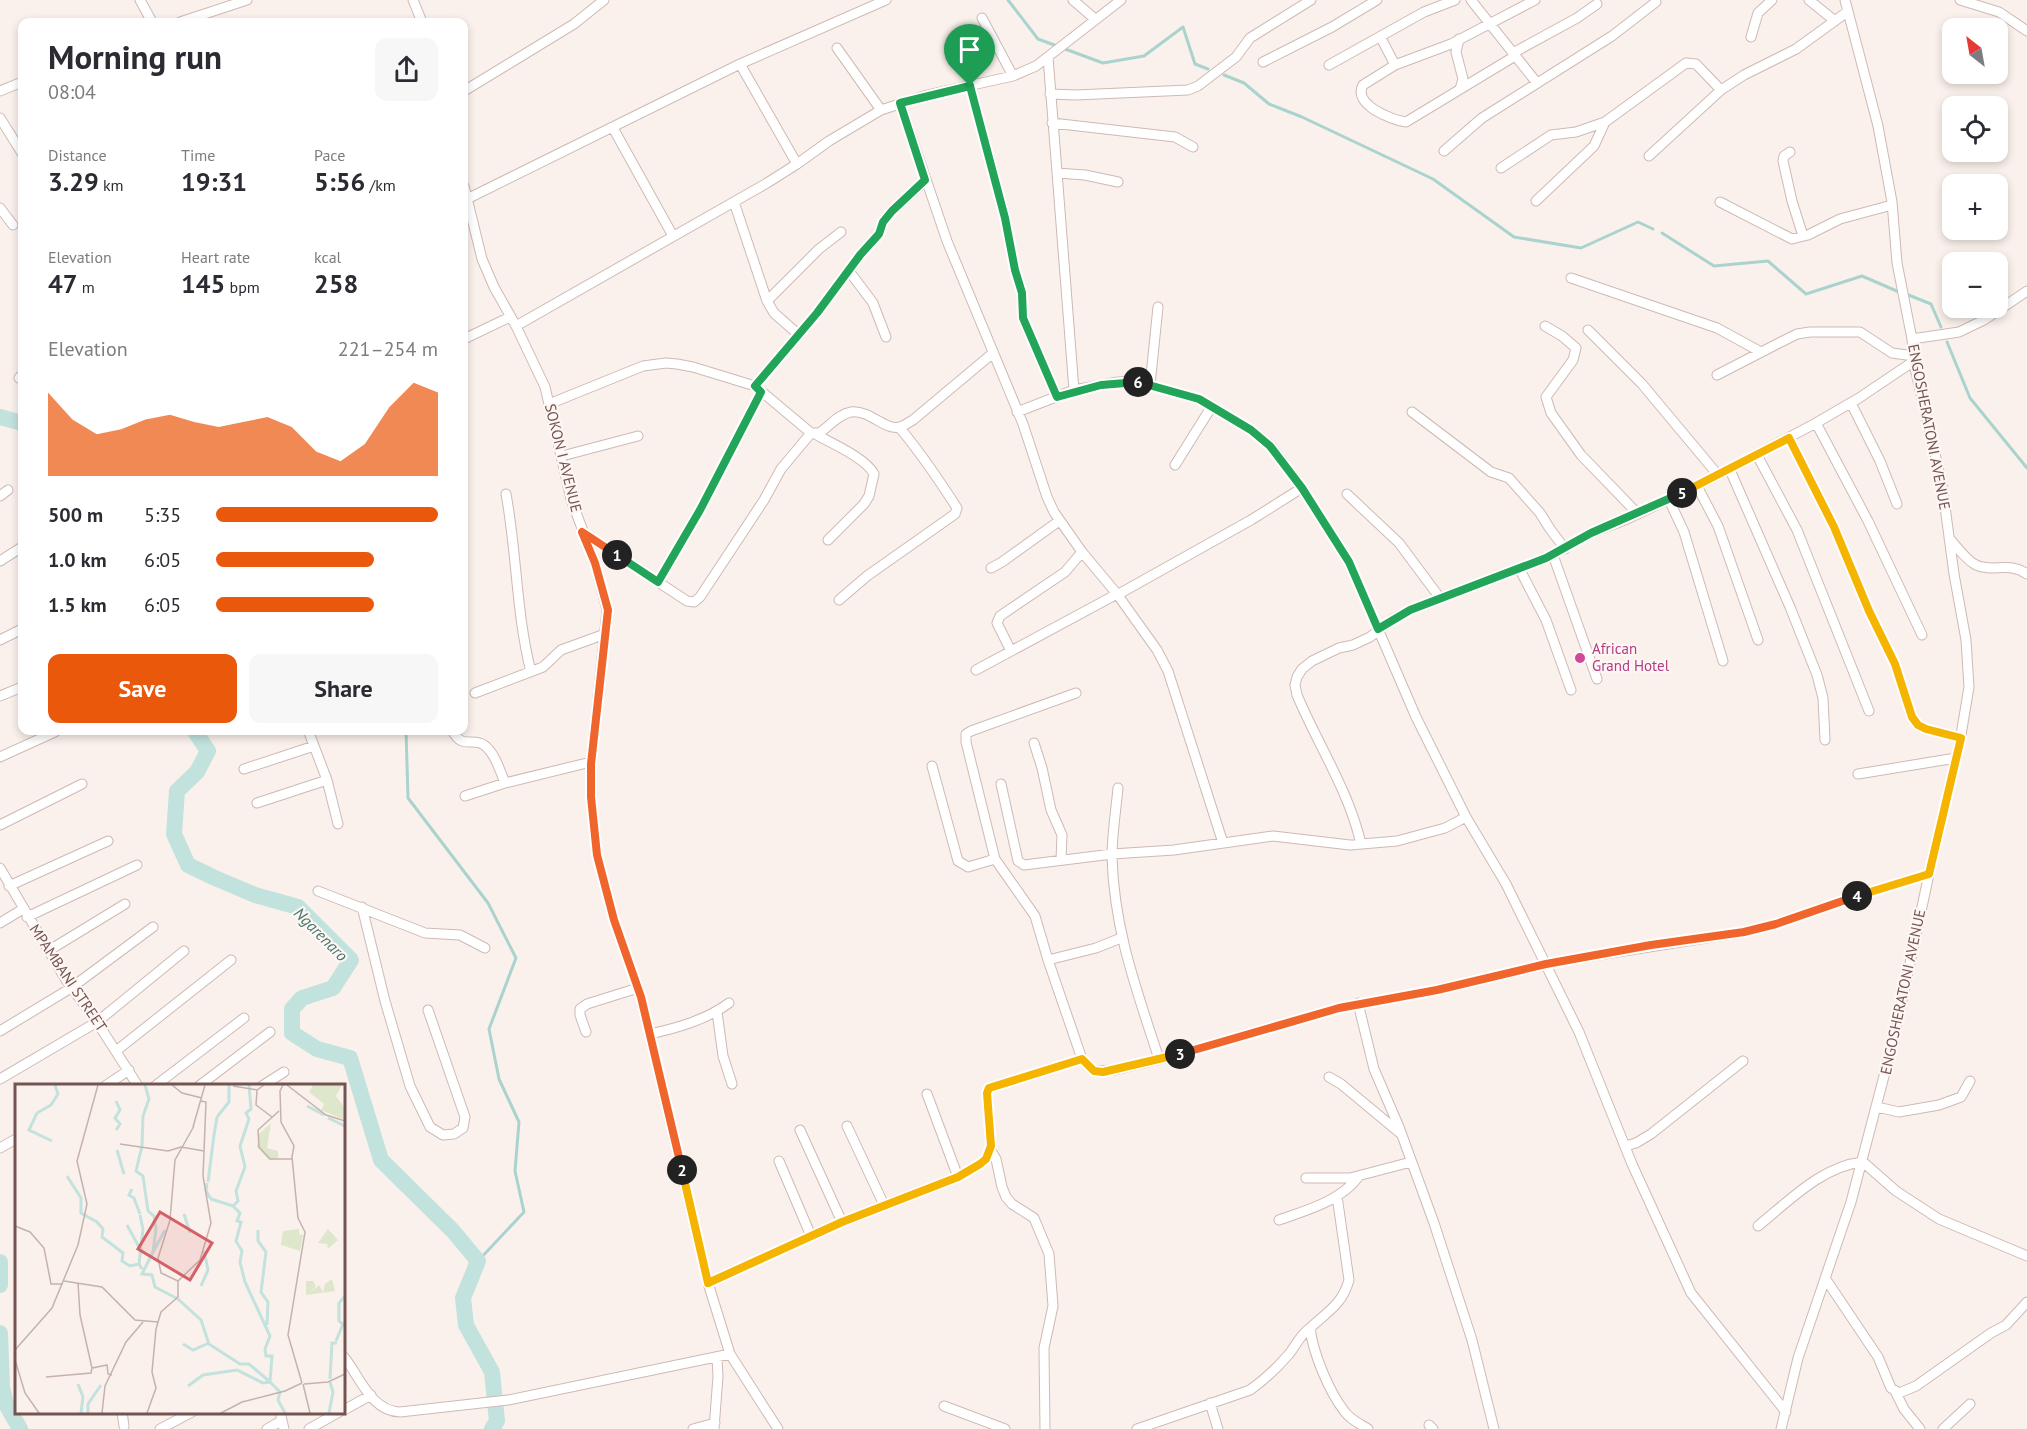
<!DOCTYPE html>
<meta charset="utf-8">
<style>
:root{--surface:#fff;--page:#f7f7f7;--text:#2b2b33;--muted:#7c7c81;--accent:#ea580c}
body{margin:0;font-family:"PT Sans",sans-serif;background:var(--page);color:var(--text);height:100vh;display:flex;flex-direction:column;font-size:22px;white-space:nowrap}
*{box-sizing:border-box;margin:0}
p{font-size:20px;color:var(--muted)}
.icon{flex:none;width:33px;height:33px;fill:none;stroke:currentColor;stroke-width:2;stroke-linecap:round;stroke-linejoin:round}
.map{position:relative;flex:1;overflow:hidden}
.drawer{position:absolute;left:18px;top:18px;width:450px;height:717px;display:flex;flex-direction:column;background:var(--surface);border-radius:12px;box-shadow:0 3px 9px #0003}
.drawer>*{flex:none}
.needle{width:39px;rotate:329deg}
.buttons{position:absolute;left:1942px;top:18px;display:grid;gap:12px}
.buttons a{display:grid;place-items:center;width:66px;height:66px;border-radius:12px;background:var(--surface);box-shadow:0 3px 9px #0003;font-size:30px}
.pin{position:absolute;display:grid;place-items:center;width:51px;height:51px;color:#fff;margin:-62px -26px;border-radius:50% 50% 50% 0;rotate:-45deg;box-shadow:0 0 6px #0007}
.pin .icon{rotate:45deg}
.km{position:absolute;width:30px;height:30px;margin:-15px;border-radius:50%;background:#222;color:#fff;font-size:16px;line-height:30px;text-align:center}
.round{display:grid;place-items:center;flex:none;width:63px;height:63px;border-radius:12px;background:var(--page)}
.headline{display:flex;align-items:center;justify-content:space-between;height:102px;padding:0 30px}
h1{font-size:33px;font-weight:700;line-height:45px}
.stats{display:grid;grid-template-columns:repeat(3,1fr);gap:9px;height:102px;padding:6px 30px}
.stats div{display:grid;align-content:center}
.stats b{font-size:26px;font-weight:700}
.stats small{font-size:16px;font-weight:400}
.stats p{font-size:16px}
.chart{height:168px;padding:12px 30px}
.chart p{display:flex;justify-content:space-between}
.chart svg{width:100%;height:108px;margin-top:6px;fill:var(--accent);opacity:.7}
.button{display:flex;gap:12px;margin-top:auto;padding:12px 30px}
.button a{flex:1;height:69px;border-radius:12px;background:var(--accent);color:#fff;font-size:24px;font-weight:700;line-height:69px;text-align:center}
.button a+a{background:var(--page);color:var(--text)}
ul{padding:0 30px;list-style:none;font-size:20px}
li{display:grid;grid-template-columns:96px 72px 1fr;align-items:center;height:45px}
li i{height:15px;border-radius:8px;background:var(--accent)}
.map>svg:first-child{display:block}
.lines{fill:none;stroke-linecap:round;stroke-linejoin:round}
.stream{stroke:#aad3ce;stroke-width:3}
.river{stroke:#c2e2de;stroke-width:16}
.minor-casing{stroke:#ceb9b5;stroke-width:11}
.minor{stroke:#fff;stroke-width:9}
.split-1-casing{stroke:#fff;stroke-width:12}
.split-2-casing{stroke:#fff;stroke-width:12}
.split-3-casing{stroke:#fff;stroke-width:12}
.split-4-casing{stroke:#fff;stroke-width:12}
.split-5-casing{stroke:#fff;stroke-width:12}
.split-6-casing{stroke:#fff;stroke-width:12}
.split-7-casing{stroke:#fff;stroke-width:12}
.split-1{stroke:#22a559;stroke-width:8}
.split-2{stroke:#f0652b;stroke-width:8}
.split-3{stroke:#f5b400;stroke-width:8}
.split-4{stroke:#f0652b;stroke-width:8}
.split-5{stroke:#f5b400;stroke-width:8}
.split-6{stroke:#22a559;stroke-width:8}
.split-7{stroke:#22a559;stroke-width:8}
.hotel-dot{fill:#d1479c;stroke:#fdf6f2;stroke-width:2}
.labels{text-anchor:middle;stroke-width:4.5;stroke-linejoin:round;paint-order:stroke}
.street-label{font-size:15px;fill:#735451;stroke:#fdf6f2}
.hotel-label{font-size:15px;fill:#b23c85;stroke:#fdf6f2;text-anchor:start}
.water-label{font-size:16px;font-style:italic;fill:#467671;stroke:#fdf6f2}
.inset-river{fill:none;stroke:#c2e2de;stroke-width:3}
.inset-road{fill:none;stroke:#c5b2ae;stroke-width:1.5}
.view{fill:#d56066;fill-opacity:0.15;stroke:#d56066;stroke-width:3}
.inset-edge{fill:none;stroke:#735451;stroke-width:3}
</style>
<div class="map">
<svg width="2027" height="1429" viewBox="0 0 2027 1429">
<rect width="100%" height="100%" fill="#fbf1ec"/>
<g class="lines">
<path class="stream" d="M1008,0l30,39 65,24 41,-7 39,-29 12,37 13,5
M1224,75l20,8 25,21 33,13 131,62 81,58 67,11 57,-26 15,7
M1662,233l52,33 54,-5 38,33 56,-18 37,16
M1906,294l25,10 10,23
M1947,342l23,56 57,70
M406,730l2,68 80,105 28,55 -27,71 10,50 20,43 -4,49 9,41 -46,49
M0,1370h1"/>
<path class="river" d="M0,417l22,6
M194,730l14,21 -11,21 -20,19 -3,43 14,31 27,13 40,17 43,12 53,53 -18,28 -31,10 -10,11v24l25,16 33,9 31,102 72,71 25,30 -15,37 3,27 26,47 5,49 -5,8
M0,1262v23
M0,1333l2,54 4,17 14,25"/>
<defs>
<path id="minor" d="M140,0l12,22
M413,0l9,22
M1073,0l22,19
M1471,0l66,83
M1809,0l26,21
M1960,0l39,12 28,19
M982,18l31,58
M180,22l67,-22
M1751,37l7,-24 14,-13
M1381,38l14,27
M1459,39l-3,13 7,27 -3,10
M837,48l44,62
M1513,53l64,-35 20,-14
M1515,56l-109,66c-15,-2 -54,-18 -43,-37l32,-20 56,-21 84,-44
M1048,57l26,333
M1263,62l69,-35 45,-27
M740,64l57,100
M1329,65l95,-53 31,-12
M970,86l35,131 10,53 7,23 1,25 34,79
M0,91l22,-9
M464,91l110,-67 30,-24
M1050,94l26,1 112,-5 10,-4 38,-29 14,-19 61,-38
M900,103l47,138 76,183 24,73 7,15 28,40 35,42 40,56 11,21 55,172
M0,118l22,35
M1052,123l123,14 18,10
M613,128l60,108
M1444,151l38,-33 130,-82 44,-34
M1790,152l-6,4 -1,5 9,40 11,35
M1649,156l72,-66 23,-15 52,-26 51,-37
M1501,168l50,-33 25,-3 29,-10
M1057,173l28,2 33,7
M464,186l18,73 12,28 22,39 29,61 26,112 24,64 12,47 -16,154v33l6,58 17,65 27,77 67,286 22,71 48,75
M467,199l273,-135 146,-64
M1536,201l58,-55 11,-24 81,-59 10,1 25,26
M734,202l33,99 7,12 25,22
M1720,202l72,37 16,-4 32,-16 52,-14
M0,208l13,17
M849,271l24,32 13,34
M1571,278l146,50 44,24
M767,301l52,-52 22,-17
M516,326l251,-143 30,-19 32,-23 52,-31 46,-15 86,-19 23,-10 85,-66
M1545,326l17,10 14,12 -3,12 -27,37 5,16 30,42 57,59
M1588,330l54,54 76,91
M464,339l46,-22
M1912,339l47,-7 25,-12 43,-29
M1717,375l62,-32 18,-9 13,-2h50l32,21 22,3
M19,378l3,-3
M1150,385l8,-78
M755,386l62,-73 43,-58 19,-21 4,-12 9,-11 33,-30
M1851,403l29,58 17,43
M549,404l94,-38 23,-3 11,1 16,3 62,19 56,47h8c10,-6 19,-19 32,-21 20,-2 34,19 49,15 4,-1 9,-5 13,-7l80,-67
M1017,412l57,-22 44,-8 16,-1 65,18 52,31 20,16 31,42 47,74 67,155 50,100 40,67 73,148 53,132 59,129 95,119
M1412,412l79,60 18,6 31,35 10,16 15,20
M1816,423l52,98 54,114
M815,434c16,9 51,24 59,40l-5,22 -5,8 -36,36
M1789,438l45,89 35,84 26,53 17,53 6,8 8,4 35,9
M1757,455l40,75 72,181
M562,456l76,-20
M1175,465l37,-59
M1730,470l60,137 27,68 6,23 2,42
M1697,486l21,40 40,114
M506,494c11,59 10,119 25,178
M1347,494l52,49 41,55
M0,496l8,-6
M1669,500l15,32 39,129
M582,532l105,69 7,1 6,-5 64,-97 17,-31 30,-36
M1949,538c8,9 17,22 27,27 17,8 33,-4 51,9
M1553,555l44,124
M0,561l22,-14
M991,568l11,-6 57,-41
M1519,568l27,52 25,70
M658,582l42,-72 61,-118
M1117,595l134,-75 51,-32
M839,600l28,-24 88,-62 2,-6c-18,-28 -36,-55 -58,-81
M0,640l22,-11
M1011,651l-14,-28 3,-7 65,-44 17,-20
M976,670l141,-76
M475,693l68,-26 18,-17 44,-16
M1076,693l-105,38 -5,3v8l29,117 40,57 13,44 34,99
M0,696l22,-9
M308,730l19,50 11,44
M452,730c10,20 20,7 32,15 11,8 16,26 21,38
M1034,743l8,25 9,42 11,25 -1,25
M0,757l55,-25
M932,766l26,95 10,6 27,-8
M244,769l70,-23
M1858,774l98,-16
M1001,784l17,77 6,4 88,-11 62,-4 99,-14 77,9 47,-4 48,-13 21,-11
M1118,788c-2,22 -6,46 -6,69 2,73 25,134 47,202
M465,796l40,-13 86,-21
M257,803l70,-23
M0,825l82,-41
M1361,844c-12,-53 -43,-99 -64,-149l-2,-10 2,-8 5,-8 10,-8 27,-13 14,-3 17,-8 23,-18 17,-9 136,-52 45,-25 36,-14 70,-33 119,-63 43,-25 55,-37
M0,868l66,112 31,42 41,64
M9,886l99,-45
M318,891l107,42 35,2 25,13
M362,907l23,94 25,85 20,41 13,8 11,-1 9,-6 2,-11 -37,-107
M27,917l110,-52
M0,923l23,-14
M48,951l77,-47
M1048,960l48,-12 25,-10
M1358,1003l16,66 25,58 35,96 38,117 22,89
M717,1012l6,44 9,28
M0,1031l71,-43 82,-61
M586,1032l-6,-17v-6l7,-5 51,-16
M650,1034c27,-6 56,-14 79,-31
M116,1051l115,-91
M1329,1077l12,7 59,49
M0,1079l97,-57 87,-71
M105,1086l24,-16
M155,1086l89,-68
M199,1086l71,-54
M262,1086l22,-14
M927,1094l31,83
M1877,1107l22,5 40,-7 22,-8 9,-16
M847,1126l37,79
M800,1130l42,92
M1625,1146l11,-3 15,-9 92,-73
M0,1148l16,-9
M990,1149l6,10 6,28 4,10 6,7 22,14 15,36 4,52 -9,42 1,81
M779,1161l32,75
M1306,1178h44l61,-16
M1337,1196l12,84c-7,25 -21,31 -39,48 3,25 19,64 35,84 6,8 15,12 23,17
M1279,1220c28,-10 62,-19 80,-44
M1758,1226c31,-25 64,-60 105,-64l33,29 43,28 88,37
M1825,1278l53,79 13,31 8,5 17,-7 75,-53 15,-8 21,-23
M708,1283l134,-61 116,-45 22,-13 6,-5 5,-13 -4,-53 2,-5 6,-2 87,-27 12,12 21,-1 62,-15 162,-47 98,-18 124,-29 183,-29 32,-8 93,-32 60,-18
M344,1357c16,20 27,54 56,55l108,-12 222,-46
M1895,1391l9,18 16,20
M1210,1403l8,26
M944,1406l61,23
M344,1410l27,-15
M122,1412l2,14
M280,1412l4,17
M1429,1425l4,4
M160,1429l32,-17
M267,1429l14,-8
M309,1429l30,-17
M693,1429l22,-6
M714,1429l4,-53 -1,-18
M1137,1429l113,-39c14,-10 28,-23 39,-36 7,-9 12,-20 21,-26
M1781,1429l17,-71 53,-156 43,-164 35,-164 31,-133 9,-54 -3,-47 -12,-66 -12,-90 -28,-120 -2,-25 -15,-76 -5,-61 -14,-76 -33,-126
M1943,1429l27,-25"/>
</defs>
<use href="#minor" class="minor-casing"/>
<use href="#minor" class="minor"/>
</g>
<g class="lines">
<defs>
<path id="split-1" d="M617,555l41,27 42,-72 61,-118 -6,-6 62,-73 43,-58 19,-21 4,-12 9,-11 33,-31 -25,-77 70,-17"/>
<path id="split-2" d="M617,555l-35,-23 13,31 13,47 -17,154v33l6,58 17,65 27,77 41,173"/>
<path id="split-3" d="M682,1170l26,113 134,-61 116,-45 22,-13 6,-5 5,-13 -4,-53 2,-5 93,-29 12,12 9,1 77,-18"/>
<path id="split-4" d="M1180,1054l159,-46 98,-18 109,-26 105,-19 93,-13 32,-8 81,-28"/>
<path id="split-5" d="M1682,493l107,-55 45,89 35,84 26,53 17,53 6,8 8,4 35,9 -32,136 -72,22"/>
<path id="split-6" d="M1138,382l61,17 52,31 19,16 32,42 47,74 29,67 32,-19 136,-52 45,-25 91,-40"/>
<path id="split-7" d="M970,86l35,132 10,52 7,23 1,25 34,79 44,-12 37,-3"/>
</defs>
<use href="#split-1" class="split-1-casing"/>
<use href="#split-2" class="split-2-casing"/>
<use href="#split-3" class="split-3-casing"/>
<use href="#split-4" class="split-4-casing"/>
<use href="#split-5" class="split-5-casing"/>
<use href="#split-6" class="split-6-casing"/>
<use href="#split-7" class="split-7-casing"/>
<use href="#split-1" class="split-1"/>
<use href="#split-2" class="split-2"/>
<use href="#split-3" class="split-3"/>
<use href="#split-4" class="split-4"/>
<use href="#split-5" class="split-5"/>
<use href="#split-6" class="split-6"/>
<use href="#split-7" class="split-7"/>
</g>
<circle class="hotel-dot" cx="1580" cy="658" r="6"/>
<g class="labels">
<g class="street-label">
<text transform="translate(1929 427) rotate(79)" y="5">ENGOSHERATONI AVENUE</text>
<text transform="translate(563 458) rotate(76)" y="5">SOKON I AVENUE</text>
<text transform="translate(68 978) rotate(56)" y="5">MPAMBANI STREET</text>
<text transform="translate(1903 992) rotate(-78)" y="5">ENGOSHERATONI AVENUE</text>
</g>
<g class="hotel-label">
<text x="1592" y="654">African<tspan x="1592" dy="17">Grand Hotel</tspan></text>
</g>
<g class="water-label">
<text transform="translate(321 934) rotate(45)" y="6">Ngarenaro</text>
</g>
</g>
<g transform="translate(15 1084)">
<rect width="330" height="330" fill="#fbf1ec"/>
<path d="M298,1h29l-6,11 9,12v12l-24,-10 3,-6 -15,-12zM256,39l-4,25 11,3v7l-9,2 -12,-13 2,-13zM284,145v5l4,1 -3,16 -19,-6 2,-14zM313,145l10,11 -10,9 -1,-5 -9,-1zM317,195l3,12 -29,4v-14h7l3,5 -5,6 8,-7 4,7 2,-8z" fill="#dee7cb"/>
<path class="inset-river" d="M234,1l2,24 -5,4 3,6 -9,27 5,21 -9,24 2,10 -5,5 7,7 -3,8 4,1 -5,19 6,10 -2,11 5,20 25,54 -5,13 1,7h6l-2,26 10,10M101,17l4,9 -5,8 5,6 -4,6M292,22l17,9M22,29l-8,17 23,11M22,29l14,-8 7,-11 -3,-9M202,33l12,-15v-17M313,34l17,8M199,51l3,-18M127,62l-6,25 7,5 5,35 6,5 2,13 -3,23 -11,22 10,1 3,12 23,12M127,62l1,-30 6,-17 -4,-14M102,66l7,24M52,92l14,22v15l16,9 6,7 -1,8 21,16 -1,8 8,5 9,-2 3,5M193,98l6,-47M192,99l-1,8 5,8 22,7M117,105l-3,6 5,3 6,16M169,130l6,19M112,141l12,22M243,146v11l8,11 -5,40 7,10 -1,23M138,168l12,-22M124,180l4,-35 -3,-14M186,202l7,-16 -4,-19M163,215l23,21 8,24 31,20h9l20,17M321,257l7,-17 -4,-3v-18l6,-7M168,260l10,6 16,-7M315,295l2,-36h5M63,300l5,13 -2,16M173,302l15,-11 34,-5 26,13 7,-1M265,308l-2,8 7,13M73,329v-9l13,-19M314,329l4,-21 -3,-10"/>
<path class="inset-road" d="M157,1l10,8 20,5M268,1l-3,6 1,31 13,24 -2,11 6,61 7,14 -17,103 14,48M272,1l39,30 19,6M218,2l24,4 7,-5M242,6l-1,15 16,12M264,27l-21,19 1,17 11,12h22M178,43l12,-42M105,60l48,7 13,-4M166,63l23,4M0,142l15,6 14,16 7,36h12M49,197l38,6 33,33 23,2M163,197l22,-21 11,-37 -8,-47 3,-74 -5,-1M163,197l-17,-8 -3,-15 12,-38 5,-60 19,-34M63,199l2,32 12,53 15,-3 1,9 4,1M0,266l37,-42 26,-63 9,-41 -10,-43 21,-76M0,276l10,33 14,20M31,293l45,-4 1,-5M288,300l7,29M289,300l24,-2 17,-8M87,329l3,-27 21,-44 17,-20M132,329l9,-25 -4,-16 4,-43 5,-17 17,-15v-16M206,329l21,-11 43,-11 17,-8"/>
<path class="view" d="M145,128l52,31 -22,37 -52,-31z"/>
<rect width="330" height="330" class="inset-edge"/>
</g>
</svg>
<div class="buttons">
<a><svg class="needle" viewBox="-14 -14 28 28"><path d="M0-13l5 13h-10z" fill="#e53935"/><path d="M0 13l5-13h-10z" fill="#7c7c81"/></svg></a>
<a><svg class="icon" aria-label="locate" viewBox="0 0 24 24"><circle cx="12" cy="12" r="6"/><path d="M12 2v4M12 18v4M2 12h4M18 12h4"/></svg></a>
<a>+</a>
<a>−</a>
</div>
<div class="pin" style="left:970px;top:86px;background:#1e9e55"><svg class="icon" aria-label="arrive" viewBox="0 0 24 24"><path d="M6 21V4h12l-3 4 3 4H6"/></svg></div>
<b class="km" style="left:617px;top:555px">1</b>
<b class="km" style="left:682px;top:1170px">2</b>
<b class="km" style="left:1180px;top:1054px">3</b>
<b class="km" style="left:1857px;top:896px">4</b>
<b class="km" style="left:1682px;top:493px">5</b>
<b class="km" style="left:1138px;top:382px">6</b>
<section class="drawer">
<div class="headline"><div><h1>Morning run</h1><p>08:04</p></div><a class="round"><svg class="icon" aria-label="share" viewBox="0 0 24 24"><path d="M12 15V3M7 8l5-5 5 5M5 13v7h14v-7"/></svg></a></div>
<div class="stats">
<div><p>Distance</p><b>3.29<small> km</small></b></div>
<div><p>Time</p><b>19:31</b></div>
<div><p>Pace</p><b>5:56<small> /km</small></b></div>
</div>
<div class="stats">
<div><p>Elevation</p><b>47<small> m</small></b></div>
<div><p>Heart rate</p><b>145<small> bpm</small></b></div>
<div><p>kcal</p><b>258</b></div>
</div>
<div class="chart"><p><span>Elevation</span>221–254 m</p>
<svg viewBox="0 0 160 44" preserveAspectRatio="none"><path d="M0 44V10L10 21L20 27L30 25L40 21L50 19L60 22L70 24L80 22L90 20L100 24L110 34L120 38L130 31L140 16L150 6L160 10V44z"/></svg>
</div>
<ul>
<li><b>500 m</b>5:35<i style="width:100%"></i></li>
<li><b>1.0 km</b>6:05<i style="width:71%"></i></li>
<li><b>1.5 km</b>6:05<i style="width:71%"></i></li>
</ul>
<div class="button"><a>Save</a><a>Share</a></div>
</section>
</div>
